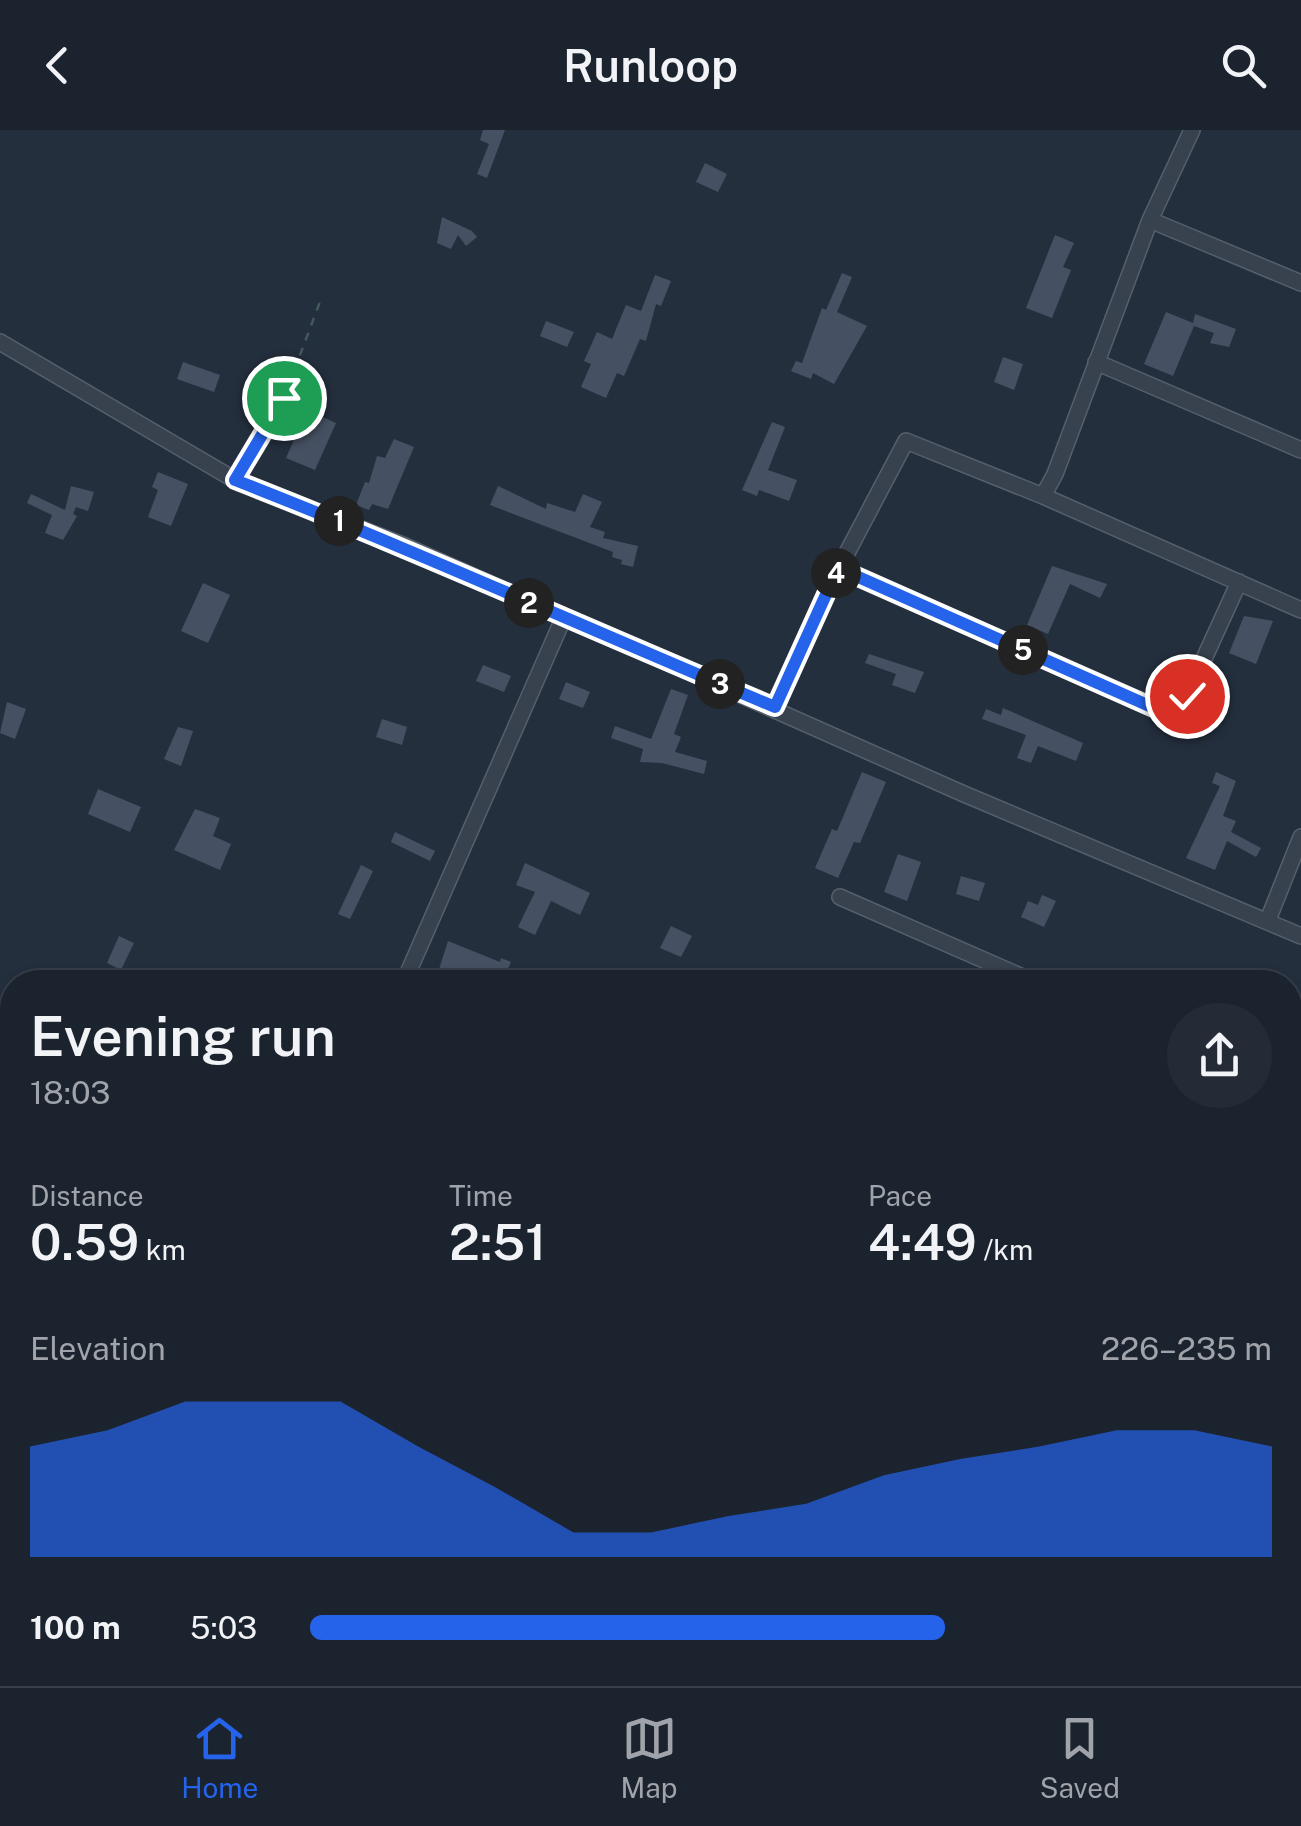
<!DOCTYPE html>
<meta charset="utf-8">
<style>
:root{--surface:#1b232e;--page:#242b36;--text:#f1f3f6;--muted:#a0a4aa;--line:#39404a;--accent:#2563eb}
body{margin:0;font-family:"Public Sans",sans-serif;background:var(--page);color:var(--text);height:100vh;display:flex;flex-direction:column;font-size:38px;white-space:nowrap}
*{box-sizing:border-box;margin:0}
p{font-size:32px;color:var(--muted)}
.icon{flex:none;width:55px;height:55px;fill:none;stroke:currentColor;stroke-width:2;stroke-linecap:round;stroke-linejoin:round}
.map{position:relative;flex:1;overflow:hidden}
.side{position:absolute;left:0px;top:840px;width:1302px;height:718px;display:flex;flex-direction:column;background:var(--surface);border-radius:40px 40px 0 0;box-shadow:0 2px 8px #0004,0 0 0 2px var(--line)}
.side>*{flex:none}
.pin{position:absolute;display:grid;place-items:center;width:85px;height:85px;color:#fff;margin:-42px;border:5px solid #fff;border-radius:50%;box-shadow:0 2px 10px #0007}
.km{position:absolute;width:50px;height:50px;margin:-25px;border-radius:50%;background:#222;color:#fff;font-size:28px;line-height:50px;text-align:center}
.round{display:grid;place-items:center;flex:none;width:105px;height:105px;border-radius:52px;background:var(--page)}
.overview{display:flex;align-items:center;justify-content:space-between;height:170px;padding:0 30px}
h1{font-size:55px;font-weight:600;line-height:75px}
.stats{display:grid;grid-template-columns:repeat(3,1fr);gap:15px;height:170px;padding:10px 30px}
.stats div{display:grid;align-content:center}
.stats b{font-size:50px;font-weight:600}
.stats small{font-size:28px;font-weight:400}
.stats p{font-size:28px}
.chart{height:280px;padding:20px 30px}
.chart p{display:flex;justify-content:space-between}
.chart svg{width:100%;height:180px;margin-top:10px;fill:var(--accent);opacity:.7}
ul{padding:0 30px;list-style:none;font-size:32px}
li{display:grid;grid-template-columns:160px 120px 1fr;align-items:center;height:75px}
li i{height:25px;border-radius:12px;background:var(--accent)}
header{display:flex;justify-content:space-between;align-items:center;height:130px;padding:0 30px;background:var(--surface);font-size:45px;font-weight:600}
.tabs{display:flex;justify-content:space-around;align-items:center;height:140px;border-top:2px solid var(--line);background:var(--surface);font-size:28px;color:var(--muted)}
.tabs a{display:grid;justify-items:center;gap:5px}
.tabs .current{color:var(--accent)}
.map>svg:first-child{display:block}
.building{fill:#455162}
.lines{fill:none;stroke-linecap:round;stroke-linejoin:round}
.street-casing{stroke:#565f6c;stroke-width:18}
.path{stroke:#44595c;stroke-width:2.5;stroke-dasharray:8 8;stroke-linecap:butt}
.street{stroke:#38414e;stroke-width:15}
.route-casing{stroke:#fff;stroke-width:20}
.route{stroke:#2563eb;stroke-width:12}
</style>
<header><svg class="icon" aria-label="back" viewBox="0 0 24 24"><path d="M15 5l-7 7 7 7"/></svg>Runloop<svg class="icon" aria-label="search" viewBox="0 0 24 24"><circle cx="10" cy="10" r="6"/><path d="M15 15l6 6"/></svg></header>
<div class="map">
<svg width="1301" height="1556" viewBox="0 0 1301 1556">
<rect width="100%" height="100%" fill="#242f3e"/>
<path class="building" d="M483,0h22l-18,48 -10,-4 12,-30 -9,-4z
M705,33l22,11 -9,18 -22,-10z
M442,87l30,14 5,6 -11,9 -8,-11 -7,14 -14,-6z
M1055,105l19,8 -11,24 8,3 -19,48 -26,-10z
M842,143l10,4 -15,35 30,14 -33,58 -21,-11 -2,6 -20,-8 5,-10 6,2 20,-55 4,2z
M655,145l16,6 -10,25 -5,-2 -10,37 -6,-2 -16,37 -7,-3 -11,25 -25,-11 10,-23 -7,-3 13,-29 15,7 14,-34 15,6z
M1166,182l27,11 2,-9 41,15 -7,18 -19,-4 4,-10 -20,-7 -21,50 -29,-12z
M546,191l28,11 -7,15 -27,-11z
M1003,227l20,7 -9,26 -20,-8z
M183,232l37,13 -6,17 -37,-13z
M307,280l29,13 -21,47 -29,-12z
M772,292l13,5 -17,43 29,10 -8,21 -30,-11 -2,6 -15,-6z
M394,309l20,8 -26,62 -16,-5 -3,6 -13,-5 9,-23 4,1 8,-27 8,2z
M158,342l30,12 -17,42 -23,-9 10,-27 -6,-3z
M71,356l23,6 -6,19 -12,-4 -3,7 4,2 -14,24 -18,-7 7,-18 -25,-12 4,-9 34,16z
M498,356l48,23 1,-6 28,9 8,-18 19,8 -12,25 15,5 -2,6 35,8 -5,21 -12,-3 1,-4 -10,-3 1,-5 -123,-47z
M1052,436l55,18 -7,14 -30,-14 -22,50 -21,-9z
M203,453l27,12 -22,48 -27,-12z
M1244,486l29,5 -17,43 -27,-11z
M869,524l55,18 -9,21 -23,-8 4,-11 -31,-11z
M483,535l28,11 -7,16 -28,-11z
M566,552l24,10 -7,16 -24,-9z
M671,559l17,6 -14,39 7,3 -6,15 32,9 -3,13 -42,-11 -22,-1 3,-13 -32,-11 4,-12 36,13z
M7,572l19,7 -11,30 -15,-6z
M1003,578l80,35 -7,18 -38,-15 -7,17 -14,-5 9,-23 -44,-16 4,-10 15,6z
M382,589l25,8 -5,18 -26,-8z
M178,597l15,4 -12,35 -17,-7z
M862,642l24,10 -26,61 -6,-1 -16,36 -23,-10 17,-39 5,2z
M1216,642l20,9 -13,35 13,5 -5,11 30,16 -5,9 -29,-16 -12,29 -29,-12 34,-72 -8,-3z
M98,659l43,18 -11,25 -42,-18z
M195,679l25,9 -7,18 18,8 -11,26 -46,-20z
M395,702l40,19 -5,10 -39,-19z
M898,724l23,8 -14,39 -23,-9z
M525,733l65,30 -10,22 -29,-14 -16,34 -17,-8 17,-35 -19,-7z
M361,735l12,6 -23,48 -12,-5z
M961,746l24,7 -6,18 -23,-7z
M1042,765l14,6 -12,26 -23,-10 7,-16 10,4z
M671,796l21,10 -11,21 -21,-9z
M119,806l15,7 -13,27 -14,-7z
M448,811l52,21 1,-4 10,4 -9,20h-67z"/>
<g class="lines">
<defs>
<path id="street" d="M1150,90l151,63
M0,212l235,138 170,66 559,248 337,142
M1096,232l205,88
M1043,366l12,-22 95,-254 42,-90
M839,438l323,142 15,-3 10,-11 52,-114
M775,577l64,-139 67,-127 137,55 258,114
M840,767l194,85
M1268,790l33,-83
M404,852l159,-363
M1290,963l11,5
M1290,1134l11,-26
M0,1328h12
M306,1545v11
M1211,1556v-11"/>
</defs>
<use href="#street" class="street-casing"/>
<path class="path" d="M242,339l42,-71 37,-99"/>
<use href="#street" class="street"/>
</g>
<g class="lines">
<defs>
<path id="route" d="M284,268l-49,82c182,71 360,152 540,227l63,-139 316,140 23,-1 10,-11"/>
</defs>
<use href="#route" class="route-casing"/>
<use href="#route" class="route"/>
</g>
</svg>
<div class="pin" style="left:284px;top:268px;background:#1e9e55"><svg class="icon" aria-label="arrive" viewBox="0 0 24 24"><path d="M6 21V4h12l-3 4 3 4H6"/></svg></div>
<div class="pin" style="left:1187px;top:566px;background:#d93025"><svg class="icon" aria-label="check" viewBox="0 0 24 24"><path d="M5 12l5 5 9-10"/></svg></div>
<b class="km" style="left:339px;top:391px">1</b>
<b class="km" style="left:529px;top:473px">2</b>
<b class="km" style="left:720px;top:554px">3</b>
<b class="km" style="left:836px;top:443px">4</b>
<b class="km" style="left:1023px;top:520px">5</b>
<section class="side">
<div class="overview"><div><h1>Evening run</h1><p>18:03</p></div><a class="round"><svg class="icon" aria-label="share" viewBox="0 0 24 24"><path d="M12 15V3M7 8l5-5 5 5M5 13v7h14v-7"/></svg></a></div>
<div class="stats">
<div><p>Distance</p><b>0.59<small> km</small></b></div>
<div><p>Time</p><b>2:51</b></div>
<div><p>Pace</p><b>4:49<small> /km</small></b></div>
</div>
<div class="chart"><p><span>Elevation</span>226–235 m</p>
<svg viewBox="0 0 160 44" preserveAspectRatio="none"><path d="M0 44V17L10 13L20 6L30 6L40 6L50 17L60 27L70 38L80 38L90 34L100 31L110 24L120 20L130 17L140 13L150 13L160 17V44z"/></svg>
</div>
<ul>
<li><b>100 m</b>5:03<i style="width:66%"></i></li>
</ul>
</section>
</div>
<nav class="tabs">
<a class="current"><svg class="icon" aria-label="home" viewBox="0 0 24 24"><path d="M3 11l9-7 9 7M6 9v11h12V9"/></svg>Home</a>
<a><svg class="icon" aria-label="map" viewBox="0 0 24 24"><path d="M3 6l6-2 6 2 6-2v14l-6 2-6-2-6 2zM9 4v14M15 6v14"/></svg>Map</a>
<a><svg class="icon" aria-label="saved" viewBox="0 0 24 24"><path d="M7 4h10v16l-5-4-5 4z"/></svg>Saved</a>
</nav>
